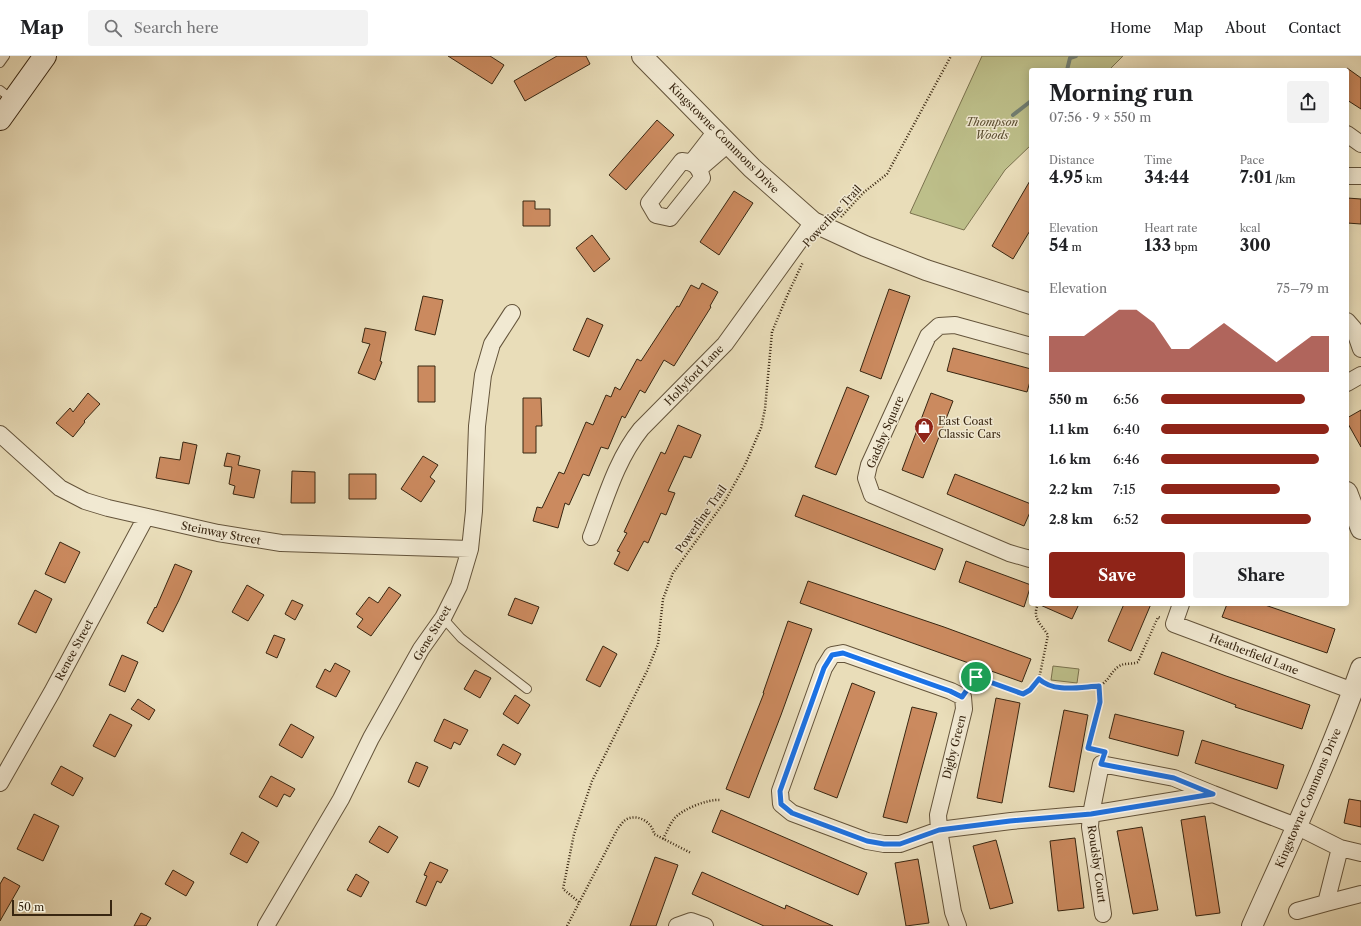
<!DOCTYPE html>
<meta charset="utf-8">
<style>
:root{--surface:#fff;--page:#f2f2f2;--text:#202124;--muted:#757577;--line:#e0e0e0;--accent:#8f2418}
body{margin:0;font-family:"Libre Caslon Text",serif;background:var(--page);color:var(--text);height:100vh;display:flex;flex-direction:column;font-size:15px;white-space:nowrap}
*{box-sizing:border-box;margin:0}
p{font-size:13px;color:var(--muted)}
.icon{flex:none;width:22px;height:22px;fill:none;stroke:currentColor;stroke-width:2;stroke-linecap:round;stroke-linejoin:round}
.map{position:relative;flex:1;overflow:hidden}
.sheet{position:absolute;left:1029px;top:12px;width:320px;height:538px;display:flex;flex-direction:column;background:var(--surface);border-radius:4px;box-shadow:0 2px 10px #0003}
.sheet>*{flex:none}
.scale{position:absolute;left:12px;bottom:10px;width:100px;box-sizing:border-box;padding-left:4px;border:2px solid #382611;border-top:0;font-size:11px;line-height:14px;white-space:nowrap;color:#382611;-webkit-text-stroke:3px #f1e9d2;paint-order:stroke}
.pin{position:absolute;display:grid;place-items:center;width:34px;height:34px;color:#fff;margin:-17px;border:2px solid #fff;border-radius:50%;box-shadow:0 1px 4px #0007}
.round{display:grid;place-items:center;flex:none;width:42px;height:42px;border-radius:4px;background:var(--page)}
.overview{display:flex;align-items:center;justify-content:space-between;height:68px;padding:0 20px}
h1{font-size:22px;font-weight:700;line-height:30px}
.stats{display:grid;grid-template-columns:repeat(3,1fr);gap:6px;height:68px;padding:4px 20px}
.stats div{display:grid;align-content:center}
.stats b{font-size:17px;font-weight:700}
.stats small{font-size:11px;font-weight:400}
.stats p{font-size:11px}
.chart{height:112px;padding:8px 20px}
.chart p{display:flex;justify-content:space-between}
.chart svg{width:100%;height:72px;margin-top:4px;fill:var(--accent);opacity:.7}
.button{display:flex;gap:8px;margin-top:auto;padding:8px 20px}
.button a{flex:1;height:46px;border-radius:4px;background:var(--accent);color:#fff;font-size:16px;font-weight:700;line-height:46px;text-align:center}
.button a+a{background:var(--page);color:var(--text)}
ul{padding:0 20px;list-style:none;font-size:13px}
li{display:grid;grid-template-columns:64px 48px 1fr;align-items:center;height:30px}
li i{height:10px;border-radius:5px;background:var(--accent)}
header{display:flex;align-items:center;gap:24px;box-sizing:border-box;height:56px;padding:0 20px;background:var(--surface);border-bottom:1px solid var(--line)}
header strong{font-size:19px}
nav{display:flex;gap:22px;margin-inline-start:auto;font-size:14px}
.search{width:280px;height:36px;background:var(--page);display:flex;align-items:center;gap:10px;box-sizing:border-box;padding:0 14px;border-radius:4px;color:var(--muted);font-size:15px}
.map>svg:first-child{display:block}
.green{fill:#bdbf8a;stroke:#7a724e}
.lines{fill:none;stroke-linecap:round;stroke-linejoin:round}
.stream{stroke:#727f73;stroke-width:4}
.building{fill:#cb8a5f;stroke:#382611}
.service-casing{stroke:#64543b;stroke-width:10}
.minor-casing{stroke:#64543b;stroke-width:18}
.tertiary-casing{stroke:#64543b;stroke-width:22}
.secondary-casing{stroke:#382611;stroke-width:24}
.path{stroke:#382611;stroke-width:2.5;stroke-dasharray:1 2;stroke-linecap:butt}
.service{stroke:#f1e9d2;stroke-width:8}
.minor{stroke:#f1e9d2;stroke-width:16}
.tertiary{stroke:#f1e9d2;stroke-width:20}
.secondary{stroke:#f1e9d2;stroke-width:22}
.route-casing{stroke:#fff;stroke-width:8}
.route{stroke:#1a73e8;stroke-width:5}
.labels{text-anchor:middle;stroke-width:3;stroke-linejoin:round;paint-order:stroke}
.park-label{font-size:11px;font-style:italic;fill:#594c2f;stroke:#f1e9d2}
.street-label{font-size:11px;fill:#382611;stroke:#f1e9d2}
.poi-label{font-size:11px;fill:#382611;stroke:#f1e9d2;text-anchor:start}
</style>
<header>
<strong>Map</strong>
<div class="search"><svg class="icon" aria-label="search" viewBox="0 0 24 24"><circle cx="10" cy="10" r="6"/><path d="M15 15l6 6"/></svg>Search here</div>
<nav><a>Home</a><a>Map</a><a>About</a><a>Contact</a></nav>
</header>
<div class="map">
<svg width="1361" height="870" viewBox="0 0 1361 870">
<rect width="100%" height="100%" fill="#e9ddb9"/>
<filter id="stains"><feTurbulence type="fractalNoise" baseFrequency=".005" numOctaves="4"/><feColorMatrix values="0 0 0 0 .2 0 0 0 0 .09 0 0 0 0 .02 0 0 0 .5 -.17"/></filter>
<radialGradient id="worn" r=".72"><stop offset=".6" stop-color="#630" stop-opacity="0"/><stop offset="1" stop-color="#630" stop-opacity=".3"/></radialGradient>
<path class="green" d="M982,0h141l-14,14h-78v75l-26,25 -41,60 -54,-17z
M1053,610l26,3 -2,14 -26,-3z"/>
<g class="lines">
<path class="stream" d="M1067,14l3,-12 6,-2
M1013,59l18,-14"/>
</g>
<path class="building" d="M448,0h42l14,9 -12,19z
M557,0h29l4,8 -65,37 -11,-20z
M1347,12l14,10v31l-14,-9z
M657,64l17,15 -48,55 -17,-15z
M1031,123v50l-18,30 -21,-13z
M734,135l19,12 -34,52 -19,-13z
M1347,142l14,1v25l-14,-1z
M523,145h12v8h15v17h-27z
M592,179l18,24 -16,13 -18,-24z
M702,227l16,9 -8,14 1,1 -37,59 -10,-6 -19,33 -5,-3 -15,28 -3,-2 -14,33 -7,-2 -12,29 -6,-2 -14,31 -4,-2 -7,25 -25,-7 4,-14 5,1 17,-36 5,2 22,-52 7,3 13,-30 5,2 4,-10 5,3 17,-31 4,2 36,-55 2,1 12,-22 8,4z
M889,233l21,7 -29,83 -21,-8z
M423,240l20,4 -8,35 -20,-5z
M587,262l16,7 -14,32 -16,-7z
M365,272l21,4 -6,29 2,1 -7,18 -17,-7 12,-29 -8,-2z
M953,292l78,21v9l-4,14 -80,-21z
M418,310h17v36h-17z
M847,331l22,9 -33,79 -21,-8z
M88,337l12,11 -16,17 1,1 -12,15 -17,-14 14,-15 3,4z
M931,337l22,8 -30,77 -21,-8z
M523,342h18l1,28h-6v27h-13z
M1361,354v37l-14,-25v-4z
M678,369l23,10 -10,23 -7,-2 -16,35 7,2 -9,22 -5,-2 -13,30 -4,-2 -16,30 -14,-7 6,-12 -3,-1 10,-18 -3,-1 37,-80 4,2z
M183,386l14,3 -8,39 -33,-6 4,-21 20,3z
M227,397l13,3 -2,9 22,5 -6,28 -21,-4 2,-8 -6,-2 3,-17 -8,-1z
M423,400l15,9 -8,12 5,4 -14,21 -20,-13z
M292,415l23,1v31h-24z
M349,418h27v25h-27z
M955,418l76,30v6l-7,16 -77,-32z
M803,439l140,54 -8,21 -140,-54z
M60,486l20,10 -15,31 -20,-9z
M966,505l65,24 -7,22 -65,-25z
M175,508l17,7 -13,29 -16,32 -16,-9 8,-16 1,1z
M808,525l136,46 87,32 -9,23 -222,-79z
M247,529l17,10 -16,26 -16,-9z
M389,531l12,8 -30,41 -14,-9 6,-8 -7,-5 13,-17 9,6z
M35,534l17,9 -16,34 -18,-9z
M515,542l24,9 -7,17 -24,-9z
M292,544l11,5 -8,15 -10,-6z
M1038,548h41l-7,15z
M1124,548h27l-20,47 -23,-10z
M1227,548h35l73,25 -8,24 -105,-36z
M788,565l24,8 -31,86 -32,83 -23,-9 38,-96h-1z
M274,579l11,4 -8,19 -11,-5z
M603,590l14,8 -17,33 -14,-7z
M1162,596l64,24 84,29 -8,24 -67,-22 1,-2 -82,-31z
M122,599l16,7 -13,30 -16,-7z
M335,607l15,8 -14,26 -20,-10 9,-18 5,3z
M475,614l16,8 -11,20 -16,-9z
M852,627l23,9 -38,106 -23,-9z
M515,639l15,10 -12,19 -15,-10z
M996,642l24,5 -18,100 -25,-5z
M138,643l17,11 -6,10 -18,-11z
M912,651l25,6 -30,110 -24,-6z
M1064,654l24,5 -14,77 -25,-5z
M110,658l22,11 -17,32 -22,-11z
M1115,658l69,17 -6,25 -69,-18z
M444,663l24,11 -8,15 -6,-3 -3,7 -17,-8z
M291,668l23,13 -12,21 -23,-13z
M1202,684l82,25 -7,24 -82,-26z
M503,688l18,10 -6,11 -18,-10z
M416,706l12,5 -9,20 -11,-5z
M61,710l22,12 -10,18 -22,-12z
M271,720l24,13 -5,8 -6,-3 -7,13 -18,-10z
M1349,743l12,2v26l-17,-4z
M721,754l146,63 -9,22 -146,-63z
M34,758l25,12 -16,35 -26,-12z
M1205,760l15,97 -24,3 -15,-96z
M379,770l19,11 -10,16 -19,-11z
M1142,771l16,83 -25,4 -16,-83z
M242,776l17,10 -12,21 -17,-9z
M1075,782l9,70 -26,3 -8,-70z
M996,784l17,63 -23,6 -17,-63z
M655,801l23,8 -22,61h-26z
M918,803l11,64 -23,3 -11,-63z
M430,806l18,8 -7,13 -4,-2 -11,25 -10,-4 11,-26 -3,-1z
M173,814l21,12 -8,14 -21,-12z
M702,816l83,37 1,-4 47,21h-69l-72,-32z
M356,818l13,8 -8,15 -14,-7z
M4,821l16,9 -20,35v-37z
M141,857l10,5 -5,8h-12z"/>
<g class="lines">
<defs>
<path id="service" d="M0,7l5,-7
M0,34l13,10
M443,562l18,20 66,51"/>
<path id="minor" d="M1347,78l14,10
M682,105c12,1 17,5 20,17l-32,40 -14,-3 -7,-12z
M692,106l24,-31
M699,113l29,-25
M1347,120h14
M1347,265l7,8 7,20
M1031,290l-76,-21 -16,1 -11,10 -59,129 -3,13 6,17 137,58 21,6 1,-1
M1347,327l14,-8
M0,378l60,54 25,13 23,7 110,25 63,10 189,6
M591,481c14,-36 25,-77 50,-108l84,-85 88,-122
M1181,548l-7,20 179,67
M843,597l108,38 12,6 1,12 -26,106 1,15 -39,14h-16l-17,-3 -75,-28 -11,-9 -1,-13 44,-123 8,-13z
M0,727l52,-91 94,-175
M1340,792l21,5
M1326,847l35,-9
M1103,858l-13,-87 1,-13 10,-50 73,14 39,16
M266,870l75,-127 30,-61 50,-89 22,-31 16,-32 11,-37 4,-38 3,-85 6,-51 9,-31 20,-31
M677,870l14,-5 14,5
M958,870l-5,-14 -14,-82 72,-9 80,-7 122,-20 83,32 44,22 -14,55 -29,8"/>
<path id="tertiary" d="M642,0l110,112 61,54 52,24 61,24 105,34
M1347,436l14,37
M1252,870c38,-85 78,-170 109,-258"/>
<path id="secondary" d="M0,63l45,-63"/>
</defs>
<use href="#service" class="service-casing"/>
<use href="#minor" class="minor-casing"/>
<use href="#tertiary" class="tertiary-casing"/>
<use href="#secondary" class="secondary-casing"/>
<path class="path" d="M841,161l22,-24 24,-19 64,-118
M1038,548c-6,14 2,19 10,31l-9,44c5,5 11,8 19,9 8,1 37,0 43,-3 8,-5 10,-13 17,-18 6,-5 13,-2 20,-5l20,-45 3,1
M970,630l6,-9 47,17 7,-3 9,-12
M1098,694l-10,-2 12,-46 -1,-16
M663,783c4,-7 6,-14 11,-20 8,-10 34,-20 46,-19
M579,846l-16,-13 11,-55 18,-53 55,-110 11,-27 5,-45 10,-26 52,-72 20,-36 16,-37 4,-19 7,-77 15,-36 16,-34
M567,870l51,-98c2,-2 4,-5 6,-7 11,-9 28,0 30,13l37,19"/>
<use href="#service" class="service"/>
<use href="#minor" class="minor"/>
<use href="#tertiary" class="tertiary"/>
<use href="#secondary" class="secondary"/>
</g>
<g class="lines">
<defs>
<path id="route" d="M843,597l107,38 12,6 14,-20 47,17 7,-4 9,-11c15,14 41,8 60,7l1,16 -12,46 17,4 -4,12 73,14 39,16 -122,20 -81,7 -71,9 -39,14h-16l-17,-3 -75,-28 -11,-9 -1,-13 44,-123 8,-13z"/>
</defs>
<use href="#route" class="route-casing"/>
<use href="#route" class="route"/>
</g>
<defs>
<symbol id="shop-pin" viewBox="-11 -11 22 30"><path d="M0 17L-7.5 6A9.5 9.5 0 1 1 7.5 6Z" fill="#8f2418" stroke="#f1e9d2"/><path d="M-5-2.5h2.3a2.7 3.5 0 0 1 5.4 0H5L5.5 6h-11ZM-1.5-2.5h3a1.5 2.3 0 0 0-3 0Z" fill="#fff"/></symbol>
</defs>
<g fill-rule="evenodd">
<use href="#shop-pin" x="913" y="360" width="22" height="30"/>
</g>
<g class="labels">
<g class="park-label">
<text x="992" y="70">Thompson<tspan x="992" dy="13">Woods</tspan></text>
</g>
<g class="street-label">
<text transform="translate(724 82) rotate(45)" y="4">Kingstowne Commons Drive</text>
<text transform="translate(832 160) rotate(-47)" y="4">Powerline Trail</text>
<text transform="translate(694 319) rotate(-46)" y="4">Hollyford Lane</text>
<text transform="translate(885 376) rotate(-67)" y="4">Gadsby Square</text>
<text transform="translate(701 463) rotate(-55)" y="4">Powerline Trail</text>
<text transform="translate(221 477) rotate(11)" y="4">Steinway Street</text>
<text transform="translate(432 577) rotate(-59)" y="4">Gene Street</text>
<text transform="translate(74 594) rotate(-62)" y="4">Renee Street</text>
<text transform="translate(1254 598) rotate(21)" y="4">Heatherfield Lane</text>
<text transform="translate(954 691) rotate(-76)" y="4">Digby Green</text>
<text transform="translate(1308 742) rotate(-67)" y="4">Kingstowne Commons Drive</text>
<text transform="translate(1097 808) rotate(82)" y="4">Roudsby Court</text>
</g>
<g class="poi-label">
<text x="938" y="369">East Coast<tspan x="938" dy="13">Classic Cars</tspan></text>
</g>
</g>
<rect width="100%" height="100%" filter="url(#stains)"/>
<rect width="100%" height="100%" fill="url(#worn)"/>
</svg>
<div class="scale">50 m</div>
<div class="pin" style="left:976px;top:621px;background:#1e9e55"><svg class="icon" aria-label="arrive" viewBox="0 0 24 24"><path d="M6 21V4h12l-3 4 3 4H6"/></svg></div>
<section class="sheet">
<div class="overview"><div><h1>Morning run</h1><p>07:56 · 9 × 550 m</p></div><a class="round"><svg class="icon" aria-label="share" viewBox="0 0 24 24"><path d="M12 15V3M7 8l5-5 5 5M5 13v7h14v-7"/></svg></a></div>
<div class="stats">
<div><p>Distance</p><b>4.95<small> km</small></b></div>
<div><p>Time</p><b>34:44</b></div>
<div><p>Pace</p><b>7:01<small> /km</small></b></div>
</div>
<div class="stats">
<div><p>Elevation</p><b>54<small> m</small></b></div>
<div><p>Heart rate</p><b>133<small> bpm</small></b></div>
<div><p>kcal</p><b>300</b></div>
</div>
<div class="chart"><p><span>Elevation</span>75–79 m</p>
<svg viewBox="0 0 160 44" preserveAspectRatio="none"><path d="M0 44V22L10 22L20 22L30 14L40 6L50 6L60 14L70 30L80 30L90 22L100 14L110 22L120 30L130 38L140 30L150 22L160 22V44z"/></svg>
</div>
<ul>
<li><b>550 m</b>6:56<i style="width:86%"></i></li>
<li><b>1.1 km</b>6:40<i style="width:100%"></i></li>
<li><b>1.6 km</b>6:46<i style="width:94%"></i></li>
<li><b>2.2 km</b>7:15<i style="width:71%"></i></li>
<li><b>2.8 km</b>6:52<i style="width:89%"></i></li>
</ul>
<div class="button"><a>Save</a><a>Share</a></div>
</section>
</div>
